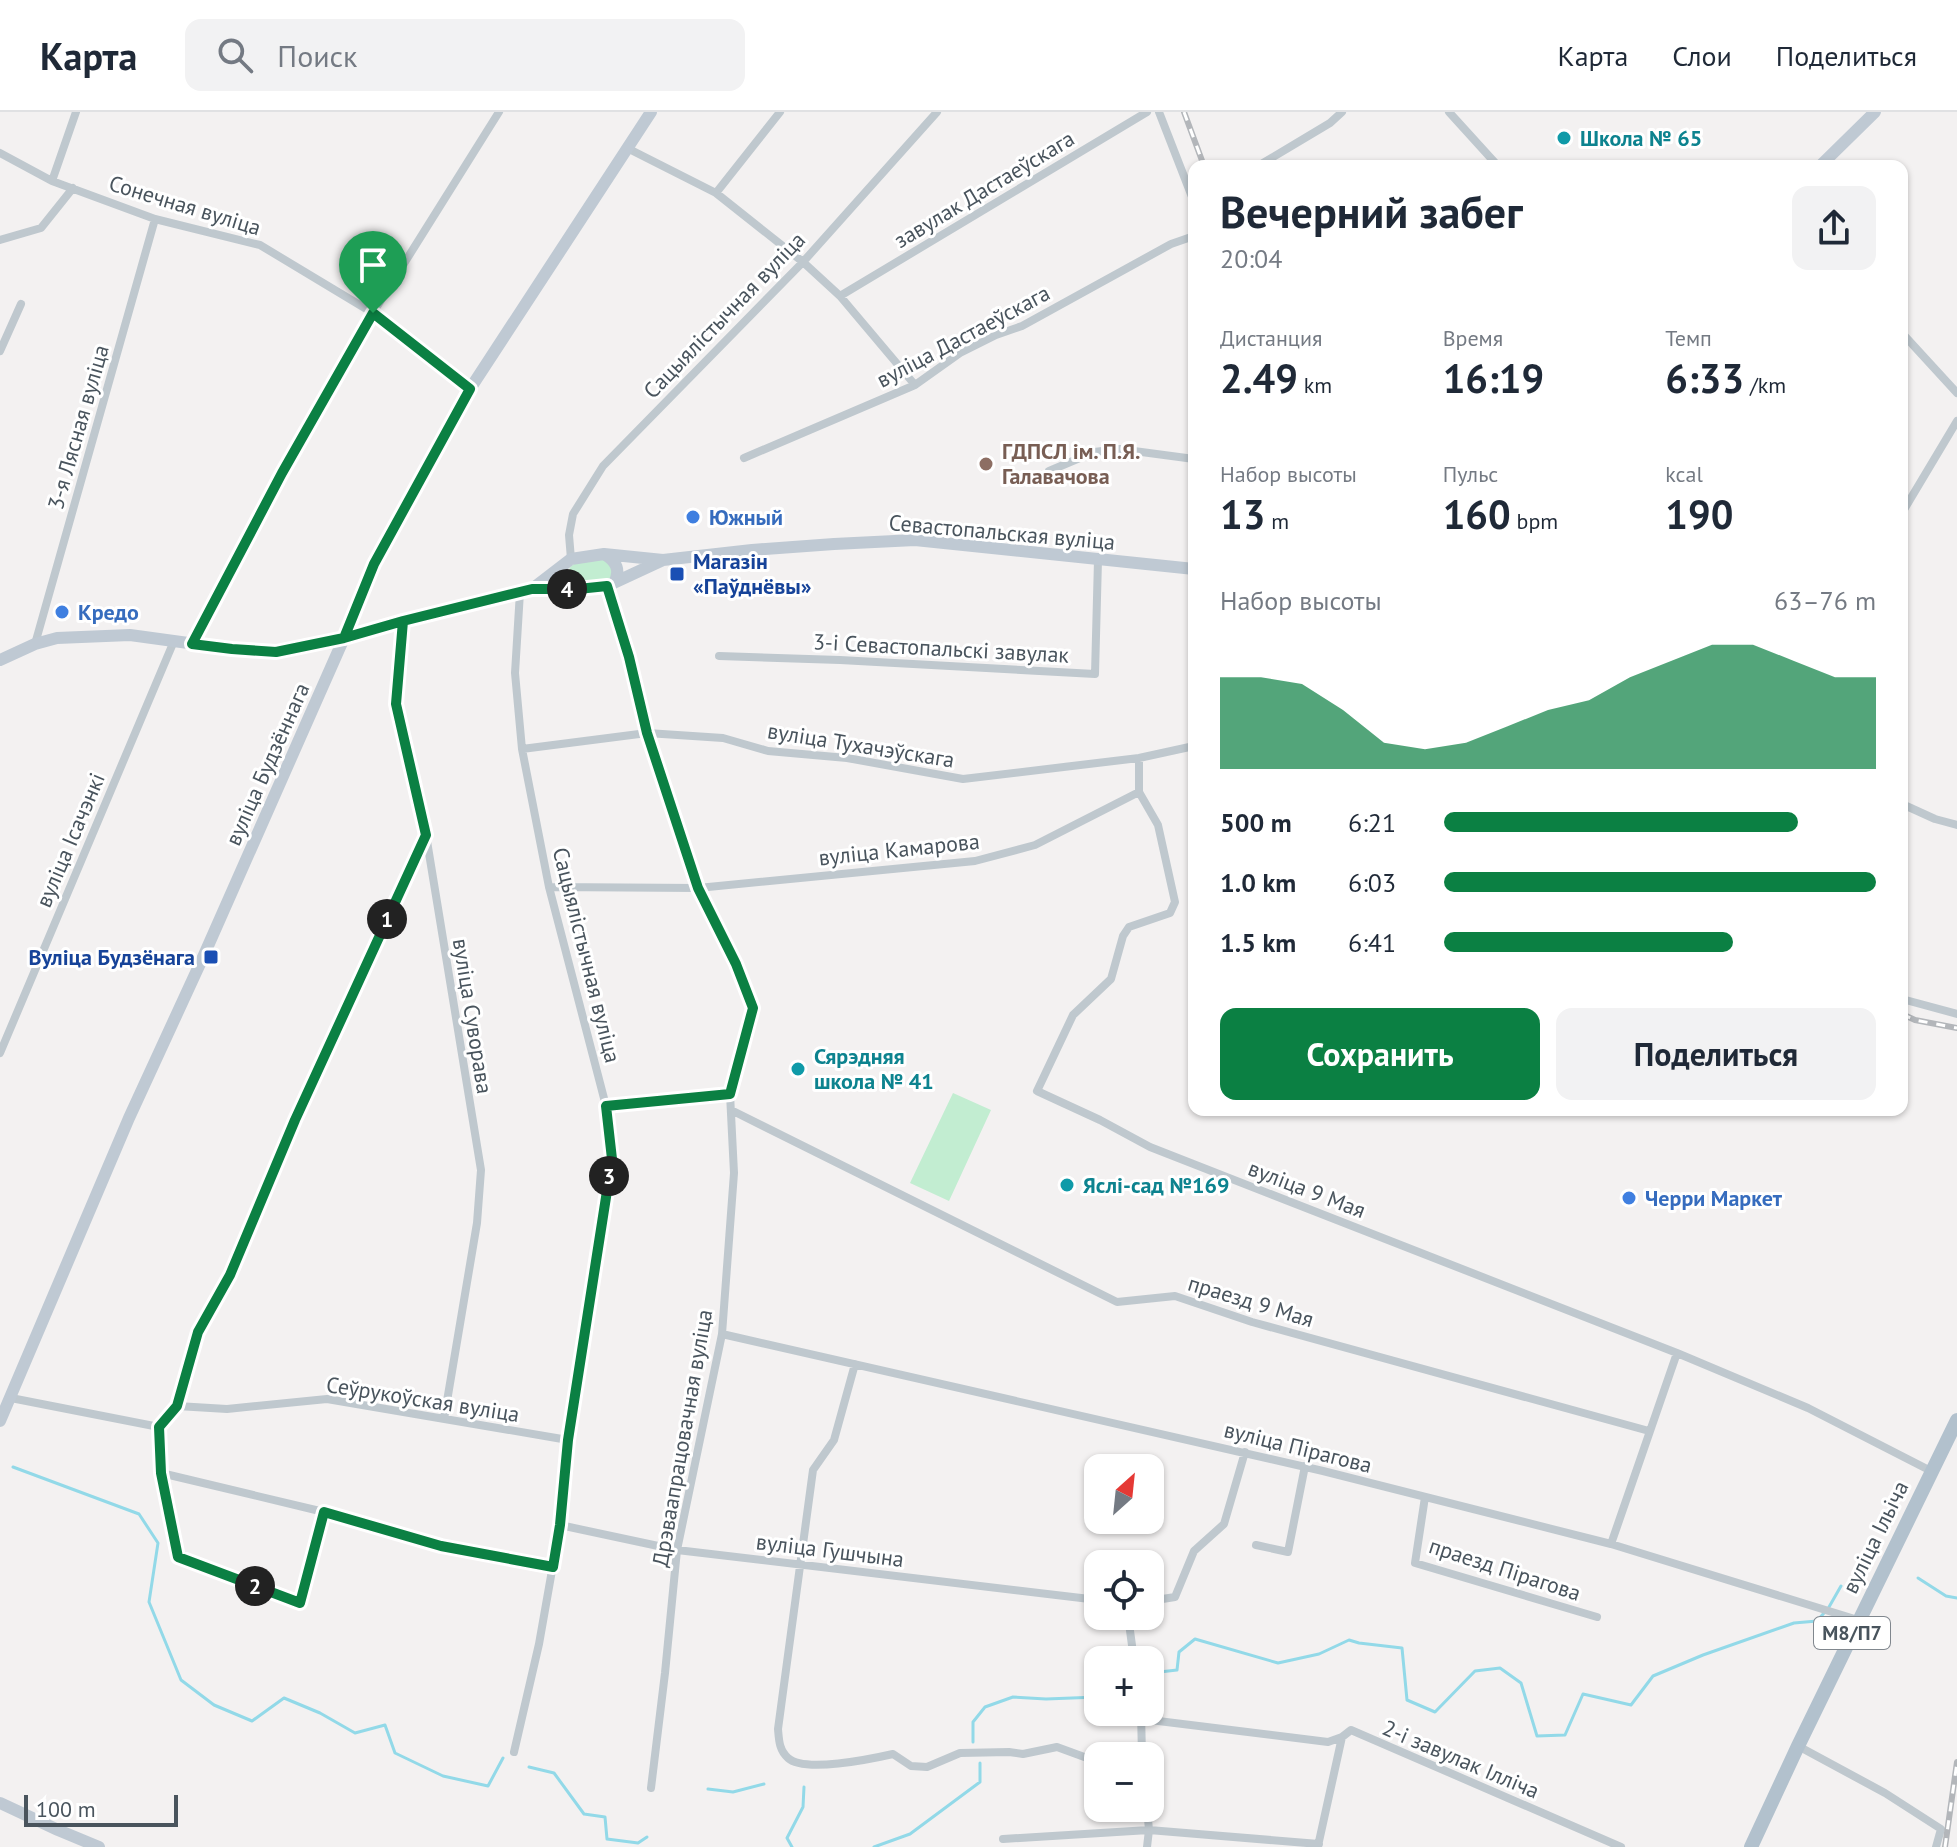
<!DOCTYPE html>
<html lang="ru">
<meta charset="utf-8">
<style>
:root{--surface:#fff;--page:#f2f2f3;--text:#1f2937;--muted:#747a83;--line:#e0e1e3;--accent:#0b8043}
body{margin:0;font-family:"PT Sans",sans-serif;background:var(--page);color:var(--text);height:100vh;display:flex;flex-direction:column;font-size:30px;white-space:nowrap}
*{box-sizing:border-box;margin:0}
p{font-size:26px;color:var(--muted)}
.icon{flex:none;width:44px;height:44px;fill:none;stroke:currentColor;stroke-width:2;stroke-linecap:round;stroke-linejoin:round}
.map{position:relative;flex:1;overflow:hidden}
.sheet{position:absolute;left:1188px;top:48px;width:720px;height:956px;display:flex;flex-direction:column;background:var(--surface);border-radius:16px;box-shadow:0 2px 6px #0004}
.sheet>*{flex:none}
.needle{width:52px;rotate:27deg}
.controls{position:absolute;left:1084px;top:1342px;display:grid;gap:16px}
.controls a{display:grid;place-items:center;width:80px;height:80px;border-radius:16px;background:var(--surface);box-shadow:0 2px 6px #0004;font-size:40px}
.scale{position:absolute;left:24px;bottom:20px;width:154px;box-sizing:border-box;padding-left:8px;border:4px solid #49545d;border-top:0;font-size:22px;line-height:28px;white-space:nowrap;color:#49545d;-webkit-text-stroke:6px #fff;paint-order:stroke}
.pin{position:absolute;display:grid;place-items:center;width:68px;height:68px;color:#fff;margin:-82px -34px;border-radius:50% 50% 50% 0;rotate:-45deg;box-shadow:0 0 8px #0007}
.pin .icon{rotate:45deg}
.km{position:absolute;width:40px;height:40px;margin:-20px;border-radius:50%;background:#222;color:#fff;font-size:22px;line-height:40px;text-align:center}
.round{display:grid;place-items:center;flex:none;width:84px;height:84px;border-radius:16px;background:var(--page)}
.overview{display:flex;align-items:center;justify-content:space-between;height:136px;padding:0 32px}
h1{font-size:44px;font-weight:600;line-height:60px}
.figures{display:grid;grid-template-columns:repeat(3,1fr);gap:12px;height:136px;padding:8px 32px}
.figures div{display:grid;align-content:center}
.figures b{font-size:40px;font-weight:600}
.figures small{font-size:22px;font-weight:400}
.figures p{font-size:22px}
.chart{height:224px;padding:16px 32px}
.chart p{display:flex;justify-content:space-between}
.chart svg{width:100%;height:144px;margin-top:8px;fill:var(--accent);opacity:.7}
.button{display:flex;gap:16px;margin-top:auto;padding:16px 32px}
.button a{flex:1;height:92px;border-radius:16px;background:var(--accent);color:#fff;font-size:32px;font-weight:600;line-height:92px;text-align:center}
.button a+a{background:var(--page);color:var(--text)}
ul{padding:0 32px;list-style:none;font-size:26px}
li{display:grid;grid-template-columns:128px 96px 1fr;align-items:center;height:60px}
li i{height:20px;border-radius:10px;background:var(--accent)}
header{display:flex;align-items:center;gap:48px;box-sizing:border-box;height:112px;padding:0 40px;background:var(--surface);border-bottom:2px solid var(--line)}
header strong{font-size:38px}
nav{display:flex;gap:44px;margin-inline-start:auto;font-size:28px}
.search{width:560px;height:72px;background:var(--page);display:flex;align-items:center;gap:20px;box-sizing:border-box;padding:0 28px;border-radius:16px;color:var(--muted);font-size:30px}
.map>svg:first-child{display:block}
.green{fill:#c2edd1}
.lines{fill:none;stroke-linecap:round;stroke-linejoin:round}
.stream{stroke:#92d9e8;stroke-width:3}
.street{stroke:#bfc8ce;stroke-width:8}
.secondary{stroke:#bfc9d3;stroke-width:12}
.primary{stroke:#b2c1cd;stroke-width:14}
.rail-casing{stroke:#b3b6ba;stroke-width:6}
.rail{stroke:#fff;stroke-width:3;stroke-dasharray:9;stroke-linecap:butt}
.route-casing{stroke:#fff;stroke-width:16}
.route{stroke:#0b8043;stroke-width:10}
.culture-dot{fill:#0f9aa8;stroke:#fff;stroke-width:3}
.education-dot{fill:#8d6e63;stroke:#fff;stroke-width:3}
.shop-dot{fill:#3f7fe0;stroke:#fff;stroke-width:3}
.transit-dot{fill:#1a4fb4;stroke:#fff;stroke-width:3}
.labels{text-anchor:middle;stroke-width:6;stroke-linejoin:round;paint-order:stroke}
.shield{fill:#fff;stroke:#80878e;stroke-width:2}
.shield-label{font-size:20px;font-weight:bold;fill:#49545d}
.culture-label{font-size:22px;font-weight:bold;fill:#0d838f;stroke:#fff;text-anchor:start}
.street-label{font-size:22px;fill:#49545d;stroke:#fff}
.education-label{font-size:22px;font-weight:bold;fill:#785e54;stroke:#fff;text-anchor:start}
.shop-label{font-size:22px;font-weight:bold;fill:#366cbe;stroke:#fff;text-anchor:start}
.transit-label{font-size:22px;font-weight:bold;fill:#164399;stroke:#fff;text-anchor:start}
</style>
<header>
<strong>Карта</strong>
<div class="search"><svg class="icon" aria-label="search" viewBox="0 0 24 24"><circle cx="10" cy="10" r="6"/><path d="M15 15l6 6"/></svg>Поиск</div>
<nav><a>Карта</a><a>Слои</a><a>Поделиться</a></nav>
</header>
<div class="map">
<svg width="1957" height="1735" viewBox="0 0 1957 1735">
<rect width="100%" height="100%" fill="#f3f1f1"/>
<path class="green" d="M602,447l7,2 4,14 -6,6 -34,3c-15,-24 13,-23 29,-25z
M953,981l38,17 -42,91 -39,-18z"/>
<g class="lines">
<path class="stream" d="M13,1355l126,47 19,29 -9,59 32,78 33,25 38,16 32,-23 36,15 35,20 30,-8 10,28 48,23 45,10 15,-28
M1918,1466l28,18 11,2
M1829,1495l12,-21
M1151,1561l26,-3 2,-18 16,-13 83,24 41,-9 30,-14 10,3 43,5 5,52 28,12 40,-41 25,-3 21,15 16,53 28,-1 18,-41 48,11 22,-29 50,-21 91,-32 23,-2 7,-8
M973,1630v-20l12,-15 28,-10 33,2 52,-2
M529,1655l25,6 30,41 21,3 2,22 31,4 9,-6
M708,1677l25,3 31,-8
M792,1735l-5,-9 16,-31 1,-20
M874,1735l36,-13 70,-52v-19"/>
<path class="street" d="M1159,0l35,90
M1449,0l49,54
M627,36l89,45 87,69 37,34 75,89
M0,41l52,28 103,38 105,26 113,68 97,76
M1258,54l72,-43 12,-11
M52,69l24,-69
M716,81l64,-81
M0,128l41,-12 32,-40
M840,184l307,-184
M1902,221l55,60
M0,239l21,-47
M744,346l171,-73 45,-32 36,-18 26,-9 149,-82 23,-8
M1049,359l45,-19 25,-3 75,10
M1902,401l55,-92
M571,447l-2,-24 4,-21 30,-48 200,-204 134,-150
M607,474l22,71 18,76 51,155 38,76 17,44 -23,86 4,79 -12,161 -45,216 -12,123 -14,115
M403,509l-7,83 30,131 55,335 -4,53 -33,196
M35,532l120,-425
M192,532l90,-171 91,-160 126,-201
M719,544l121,4 255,14 3,-114
M522,637l125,-16 76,5 45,13 79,7 116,21 176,-21 55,-12
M1139,646v34l19,33 17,77 -5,11 -41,14 -6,9 -12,43 -38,36 -36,76 63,29 50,27 527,206 131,55 123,63
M1902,692l33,15 22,6
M549,775l149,1 277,-27 60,-16 104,-53
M1902,887l55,15
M0,941l174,-412
M606,994l124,-12
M731,998l386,192 58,-6 77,26 397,109
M722,1222l601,137 288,73 247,76
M855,1252l-21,76 -21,30 -35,259c1,11 1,21 10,29 16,15 83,1 105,-4l18,12 16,1 33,-14 49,-1 14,2 34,-7 30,11 11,-2
M11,1286l148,29
M177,1294l50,3 100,-10 241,41
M161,1361l163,39 117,34 112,21
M1425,1385l-10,66 182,54
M324,1400l-24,91 -122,-46 -17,-84 -2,-46 18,-21 21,-74 32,-57 65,-155 131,-285
M560,1413l117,25 421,50
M1611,1432l66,-191
M1256,1433l32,7 17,-86
M1150,1489l25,-4 19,-46 30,-27 21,-72
M1128,1504l6,44
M1141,1600l1,44
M1142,1607l186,23 14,-5 9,-7 270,117
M1798,1634l87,47 56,36 -5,18
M514,1640l25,-108 21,-119 8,-85 44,-281 -6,-53 -57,-219 -27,-138 -7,-76 5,-81
M1100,1644l41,-7
M1003,1727l146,-9 170,14
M1318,1734l24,-109
M1147,1735l2,-17 -2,-22"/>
<path class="secondary" d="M1820,54l55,-54
M604,442c12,7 17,16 10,29
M532,477l39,-30 33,-5 59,6 89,-10 82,-6 81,-4 279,29
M0,548l35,-16 22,-6 73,-3 102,14 44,3 68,-14 59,-17 129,-32h46l29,-3 56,-26
M0,1309l129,-303 75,-163 140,-317 30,-74 96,-175 181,-277
M0,1691l58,27 41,17"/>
<path class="primary" d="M1751,1735l47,-101 159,-326"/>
<defs>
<path id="rail" d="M1184,0l20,54
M1902,902l13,6 42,8
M1945,1735l12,-85"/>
</defs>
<use href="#rail" class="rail-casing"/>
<use href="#rail" class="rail"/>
</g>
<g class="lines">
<defs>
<path id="route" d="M373,201l97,76 -96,175 -30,74 59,-17 -7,83 30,131 -131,285 -65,155 -32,57 -21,74 -18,21 2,46 17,84 122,46 24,-91 117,34 112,21 7,-42 8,-85 44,-281 -6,-53 124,-12 23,-86 -17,-44 -38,-76 -51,-155 -18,-76 -22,-71 -29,3h-46l-129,32 -59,17 -68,14 -44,-3 -40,-5 90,-171 91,-160"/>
</defs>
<use href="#route" class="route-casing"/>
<use href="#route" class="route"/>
</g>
<g class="culture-dot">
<circle cx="1564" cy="26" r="8"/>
<circle cx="798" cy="957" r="8"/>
<circle cx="1067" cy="1073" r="8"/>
</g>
<circle class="education-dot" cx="986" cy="352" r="8"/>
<g class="shop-dot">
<circle cx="693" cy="405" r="8"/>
<circle cx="62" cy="500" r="8"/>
<circle cx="1629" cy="1086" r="8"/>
</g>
<g class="transit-dot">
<rect x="669" y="454" width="16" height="16" rx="4"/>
<rect x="203" y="837" width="16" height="16" rx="4"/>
</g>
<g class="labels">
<rect class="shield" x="1814" y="1505" width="76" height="32" rx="6"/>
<g class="shield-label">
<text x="1852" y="1528">М8/П7</text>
</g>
<g class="culture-label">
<text x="1580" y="34">Школа № 65</text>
<text x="814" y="952">Сярэдняя<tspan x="814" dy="25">школа № 41</tspan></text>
<text x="1083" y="1081">Яслі-сад №169</text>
</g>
<g class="street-label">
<text transform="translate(984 77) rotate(-31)" y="8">завулак Дастаеўскага</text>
<text transform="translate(185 93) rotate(17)" y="8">Сонечная вуліца</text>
<text transform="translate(724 203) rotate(-46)" y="8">Сацыялістычная вуліца</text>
<text transform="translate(963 224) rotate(-28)" y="8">вуліца Дастаеўскага</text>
<text transform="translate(78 315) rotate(-74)" y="8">3-я Лясная вуліца</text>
<text transform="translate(1002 420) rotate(5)" y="8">Севастопальская вуліца</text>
<text transform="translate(941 536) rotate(3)" y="8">3-і Севастопальскі завулак</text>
<text transform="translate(861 633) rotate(9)" y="8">вуліца Тухачэўскага</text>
<text transform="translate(267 652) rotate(-66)" y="8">вуліца Будзённага</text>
<text transform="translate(70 728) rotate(-67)" y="8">вуліца Ісачэнкі</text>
<text transform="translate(899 737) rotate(-6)" y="8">вуліца Камарова</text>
<text transform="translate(587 843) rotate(76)" y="8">Сацыялістычная вуліца</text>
<text transform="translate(473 904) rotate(81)" y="8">вуліца Суворава</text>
<text transform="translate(1307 1077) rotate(21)" y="8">вуліца 9 Мая</text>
<text transform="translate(1251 1189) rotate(17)" y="8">праезд 9 Мая</text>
<text transform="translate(423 1287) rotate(9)" y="8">Сеўрукоўская вуліца</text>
<text transform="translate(682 1326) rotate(-80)" y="8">Дрэваапрацовачная вуліца</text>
<text transform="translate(1298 1335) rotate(14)" y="8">вуліца Пірагова</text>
<text transform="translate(1875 1425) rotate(-64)" y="8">вуліца Ільіча</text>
<text transform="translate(830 1438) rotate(7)" y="8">вуліца Гушчына</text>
<text transform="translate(1505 1457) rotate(18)" y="8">праезд Пірагова</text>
<text transform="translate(1461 1647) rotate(23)" y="8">2-і завулак Ілліча</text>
</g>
<g class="education-label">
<text x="1002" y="347">ГДПСЛ ім. П.Я.<tspan x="1002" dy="25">Галавачова</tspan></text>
</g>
<g class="shop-label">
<text x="709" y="413">Южный</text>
<text x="78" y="508">Кредо</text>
<text x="1645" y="1094">Черри Маркет</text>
</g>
<g class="transit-label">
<text x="693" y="457">Магазін<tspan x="693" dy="25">«Паўднёвы»</tspan></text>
<text x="195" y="853" text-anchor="end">Вуліца Будзёнага</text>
</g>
</g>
</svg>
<div class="controls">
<a><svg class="needle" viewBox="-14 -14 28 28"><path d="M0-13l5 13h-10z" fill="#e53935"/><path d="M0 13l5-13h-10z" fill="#747a83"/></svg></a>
<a><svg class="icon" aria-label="locate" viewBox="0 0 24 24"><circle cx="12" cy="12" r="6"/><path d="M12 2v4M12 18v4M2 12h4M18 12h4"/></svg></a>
<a>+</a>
<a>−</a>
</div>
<div class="scale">100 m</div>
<div class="pin" style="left:373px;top:201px;background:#1e9e55"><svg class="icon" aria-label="arrive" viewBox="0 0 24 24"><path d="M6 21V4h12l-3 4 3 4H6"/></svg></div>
<b class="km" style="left:387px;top:807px">1</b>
<b class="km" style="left:255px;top:1474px">2</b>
<b class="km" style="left:609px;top:1064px">3</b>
<b class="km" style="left:567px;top:477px">4</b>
<section class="sheet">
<div class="overview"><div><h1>Вечерний забег</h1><p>20:04</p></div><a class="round"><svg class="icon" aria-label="share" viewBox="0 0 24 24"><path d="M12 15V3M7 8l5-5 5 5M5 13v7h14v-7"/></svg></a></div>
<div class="figures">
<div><p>Дистанция</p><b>2.49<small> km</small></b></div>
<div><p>Время</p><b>16:19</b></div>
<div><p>Темп</p><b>6:33<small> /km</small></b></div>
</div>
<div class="figures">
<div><p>Набор высоты</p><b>13<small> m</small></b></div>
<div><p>Пульс</p><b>160<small> bpm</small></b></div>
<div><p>kcal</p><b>190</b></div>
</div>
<div class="chart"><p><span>Набор высоты</span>63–76 m</p>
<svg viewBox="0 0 160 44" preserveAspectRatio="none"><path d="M0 44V16L10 16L20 18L30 26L40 36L50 38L60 36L70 31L80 26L90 23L100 16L110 11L120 6L130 6L140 11L150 16L160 16V44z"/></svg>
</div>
<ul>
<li><b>500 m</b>6:21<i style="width:82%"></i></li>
<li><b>1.0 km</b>6:03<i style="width:100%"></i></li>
<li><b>1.5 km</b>6:41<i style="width:67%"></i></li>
</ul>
<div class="button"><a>Сохранить</a><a>Поделиться</a></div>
</section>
</div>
